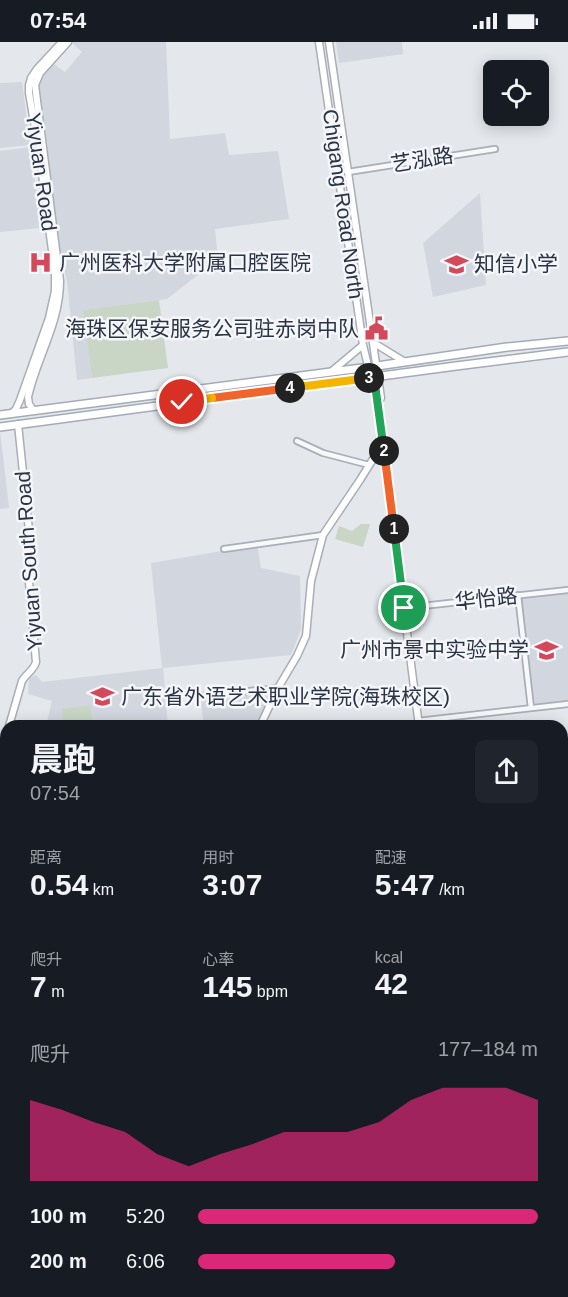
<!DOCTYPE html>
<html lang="zh">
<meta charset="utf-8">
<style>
:root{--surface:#171b24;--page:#20242c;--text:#f1f3f6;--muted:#9ea1a6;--accent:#db2777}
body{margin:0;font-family:Arial,"Noto Sans SC",sans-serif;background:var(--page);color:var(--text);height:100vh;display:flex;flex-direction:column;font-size:22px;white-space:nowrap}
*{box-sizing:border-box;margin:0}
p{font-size:20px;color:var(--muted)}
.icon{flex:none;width:33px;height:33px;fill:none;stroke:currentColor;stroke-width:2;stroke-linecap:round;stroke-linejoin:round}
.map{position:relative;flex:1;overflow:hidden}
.details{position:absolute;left:0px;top:678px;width:568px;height:578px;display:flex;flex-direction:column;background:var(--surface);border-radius:18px 18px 0 0;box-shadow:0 3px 15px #0003}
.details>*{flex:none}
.buttons{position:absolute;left:483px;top:18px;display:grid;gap:12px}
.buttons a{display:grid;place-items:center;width:66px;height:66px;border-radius:9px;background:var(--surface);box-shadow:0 3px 15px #0003;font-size:30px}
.pin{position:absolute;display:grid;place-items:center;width:51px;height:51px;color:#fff;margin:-26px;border:3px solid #fff;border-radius:50%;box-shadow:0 2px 6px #0007}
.km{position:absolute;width:30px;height:30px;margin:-15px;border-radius:50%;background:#222;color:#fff;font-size:16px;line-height:30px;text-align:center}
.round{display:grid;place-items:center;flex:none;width:63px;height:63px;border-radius:9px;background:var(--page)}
.summary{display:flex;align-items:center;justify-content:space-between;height:102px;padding:0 30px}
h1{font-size:33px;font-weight:700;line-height:45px}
.metrics{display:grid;grid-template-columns:repeat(3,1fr);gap:9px;height:102px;padding:6px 30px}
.metrics div{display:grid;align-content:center}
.metrics b{font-size:30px;font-weight:700}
.metrics small{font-size:16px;font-weight:400}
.metrics p{font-size:16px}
.chart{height:168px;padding:12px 30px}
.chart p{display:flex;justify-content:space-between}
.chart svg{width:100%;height:108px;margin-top:6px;fill:var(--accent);opacity:.7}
ul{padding:0 30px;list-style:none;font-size:20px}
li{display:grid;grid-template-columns:96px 72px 1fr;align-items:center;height:45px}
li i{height:15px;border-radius:8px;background:var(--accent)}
.status{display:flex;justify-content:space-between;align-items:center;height:42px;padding:0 30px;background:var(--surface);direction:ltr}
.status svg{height:16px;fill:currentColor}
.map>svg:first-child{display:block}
.built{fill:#d2d6de}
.green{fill:#c9d6c5}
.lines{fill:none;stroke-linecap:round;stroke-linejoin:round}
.street-casing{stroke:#a9aeb7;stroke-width:8}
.secondary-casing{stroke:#a9aeb7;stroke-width:9}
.primary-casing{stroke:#a3abb8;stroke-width:10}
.street{stroke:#f7f8fa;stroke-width:4.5}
.secondary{stroke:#fff;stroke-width:6}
.primary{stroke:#fff;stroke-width:7}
.split-1-casing{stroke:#fff;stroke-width:12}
.split-2-casing{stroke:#fff;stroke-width:12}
.split-3-casing{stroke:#fff;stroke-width:12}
.split-4-casing{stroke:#fff;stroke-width:12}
.split-5-casing{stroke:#fff;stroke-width:12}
.split-6-casing{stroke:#fff;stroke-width:12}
.split-1{stroke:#22a559;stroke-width:8}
.split-2{stroke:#f0652b;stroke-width:8}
.split-3{stroke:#22a559;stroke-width:8}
.split-4{stroke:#f5b400;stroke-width:8}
.split-5{stroke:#f0652b;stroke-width:8}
.split-6{stroke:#f5b400;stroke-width:8}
.labels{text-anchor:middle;stroke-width:5;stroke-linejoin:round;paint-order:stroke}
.street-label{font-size:21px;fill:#2b3445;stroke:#f4f6f9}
.poi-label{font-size:21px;fill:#2b3445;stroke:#f4f6f9;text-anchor:start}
</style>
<div class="status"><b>07:54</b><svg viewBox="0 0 49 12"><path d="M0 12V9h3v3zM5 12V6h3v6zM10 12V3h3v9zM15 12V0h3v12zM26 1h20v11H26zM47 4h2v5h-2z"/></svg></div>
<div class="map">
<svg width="568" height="1255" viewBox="0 0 568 1255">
<rect width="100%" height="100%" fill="#e4e7ec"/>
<path class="built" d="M71,0h95l4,97 55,-6 4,22 49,-4 11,68 -74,10 3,30 -51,40 -83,11 8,68 -15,2 -10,-99 -9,-41 -21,-160 14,-18 14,10 17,-20z
M336,0h66l1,12 -64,9z
M22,40l8,63 -30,3v-65z
M31,105l9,81 -40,4v-81z
M480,151l6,92 -53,12 -10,-54z
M0,388l9,78 -9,1z
M257,503l4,23 39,8 1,53 -10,26 -128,13 5,58h-122l6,-25 -24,-7 1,-16 7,-3 6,7 120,-14 -11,-105z
M568,550v110l-35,3 -13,-107z
M276,646l-15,38h-57l-4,-30z
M6,711v75h-6v-56z
M0,839h6v135h-6z
M0,1022l6,1v81l-6,-1z
M0,1106l6,1v119l-6,-5z
M36,1250h66l-1,5h-68z"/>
<path class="green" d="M159,258l9,68 -76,10 -9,-68z
M361,482h9l-7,23 -28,-8 4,-13 13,5z
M90,663l3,21h-29l-2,-17z"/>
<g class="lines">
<defs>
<path id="street" d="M348,130l147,-23
M297,399l26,12 46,12
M224,507l99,-14
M518,553l13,113
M404,566l164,-18
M200,654l78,-8
M418,679l150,-17
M0,793l6,1
M562,812l6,-1
M562,876l4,2 2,2"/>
<path id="secondary" d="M319,0l44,303 5,21 6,11 2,15 43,334
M329,0l52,356
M374,301l31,19
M332,329l31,-26
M33,368l-4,-6 -1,-7c9,-40 32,-74 32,-116l-25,-196 5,-12 28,-31
M12,371l4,-4 4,-9 29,-82 6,-27v-18l-7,-53 -9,-69 -10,-58v-8l2,-7 6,-9 25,-27
M9,684l13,-45c4,-7 12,-11 14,-19l-7,-80 3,-12v-10l-14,-136
M260,684l18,-38 19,-32 9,-20 5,-55 12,-46 37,-55 23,-37
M0,713l6,-20
M562,932l6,-2
M562,945l6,-2
M562,1229l6,-2
M109,1255l1,-5
M486,1255l7,-5"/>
<path id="primary" d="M0,373l377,-49 130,-19 61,-6
M0,385l456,-61 112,-14"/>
</defs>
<use href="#street" class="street-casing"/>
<use href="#secondary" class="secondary-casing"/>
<use href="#primary" class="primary-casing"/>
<use href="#street" class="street"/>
<use href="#secondary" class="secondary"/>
<use href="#primary" class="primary"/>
</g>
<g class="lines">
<defs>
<path id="split-1" d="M394,487l10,79"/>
<path id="split-2" d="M384,409l10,78"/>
<path id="split-3" d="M369,336l5,-1 10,74"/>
<path id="split-4" d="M290,346l79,-10"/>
<path id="split-5" d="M212,356l78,-10"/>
<path id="split-6" d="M182,360l30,-4"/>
</defs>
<use href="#split-1" class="split-1-casing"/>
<use href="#split-2" class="split-2-casing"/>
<use href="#split-3" class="split-3-casing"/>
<use href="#split-4" class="split-4-casing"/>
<use href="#split-5" class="split-5-casing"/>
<use href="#split-6" class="split-6-casing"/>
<use href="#split-1" class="split-1"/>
<use href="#split-2" class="split-2"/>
<use href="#split-3" class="split-3"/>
<use href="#split-4" class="split-4"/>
<use href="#split-5" class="split-5"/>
<use href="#split-6" class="split-6"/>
</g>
<defs>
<symbol id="hospital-bare" viewBox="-9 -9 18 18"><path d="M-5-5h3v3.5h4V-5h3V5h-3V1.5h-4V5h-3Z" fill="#d1495b" stroke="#f4f6f9" stroke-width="2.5" paint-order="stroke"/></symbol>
<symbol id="school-bare" viewBox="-9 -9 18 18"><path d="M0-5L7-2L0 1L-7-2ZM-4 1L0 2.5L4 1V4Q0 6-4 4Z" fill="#d1495b" stroke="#f4f6f9" stroke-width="2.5" paint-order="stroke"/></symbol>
<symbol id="civic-bare" viewBox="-9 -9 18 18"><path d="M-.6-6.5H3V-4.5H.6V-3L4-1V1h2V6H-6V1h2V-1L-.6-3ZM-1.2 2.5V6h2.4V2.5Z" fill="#d1495b" stroke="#f4f6f9" stroke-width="2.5" paint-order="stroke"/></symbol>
</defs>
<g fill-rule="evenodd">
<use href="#hospital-bare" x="24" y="204" width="33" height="33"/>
<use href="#school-bare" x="440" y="206" width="33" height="33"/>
<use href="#civic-bare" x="360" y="270" width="33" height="33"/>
<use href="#school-bare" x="530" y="592" width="33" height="33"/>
<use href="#school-bare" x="86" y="638" width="33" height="33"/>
</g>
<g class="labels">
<g class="street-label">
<text transform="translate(422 118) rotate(-9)" y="7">艺泓路</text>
<text transform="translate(41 130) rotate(82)" y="7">Yiyuan Road</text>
<text transform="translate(343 162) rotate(82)" y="7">Chigang Road North</text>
<text transform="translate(29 519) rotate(-94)" y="7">Yiyuan South Road</text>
<text transform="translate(486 557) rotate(-6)" y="7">华怡路</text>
</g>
<g class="poi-label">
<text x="59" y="228">广州医科大学附属口腔医院</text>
<text x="474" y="229">知信小学</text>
<text x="359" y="294" text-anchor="end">海珠区保安服务公司驻赤岗中队</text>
<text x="529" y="615" text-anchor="end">广州市景中实验中学</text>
<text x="121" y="662">广东省外语艺术职业学院(海珠校区)</text>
</g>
</g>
</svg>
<div class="buttons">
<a><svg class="icon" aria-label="locate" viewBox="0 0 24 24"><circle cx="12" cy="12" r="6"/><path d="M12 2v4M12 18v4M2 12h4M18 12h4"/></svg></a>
</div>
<div class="pin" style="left:404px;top:566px;background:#1e9e55"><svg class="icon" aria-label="arrive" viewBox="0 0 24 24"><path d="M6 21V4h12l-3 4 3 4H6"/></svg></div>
<div class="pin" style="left:182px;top:360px;background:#d93025"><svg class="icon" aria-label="check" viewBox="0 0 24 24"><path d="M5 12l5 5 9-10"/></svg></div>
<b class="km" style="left:394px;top:487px">1</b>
<b class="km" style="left:384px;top:409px">2</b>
<b class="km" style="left:369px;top:336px">3</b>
<b class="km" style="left:290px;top:346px">4</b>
<section class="details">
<div class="summary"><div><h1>晨跑</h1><p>07:54</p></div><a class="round"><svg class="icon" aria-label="share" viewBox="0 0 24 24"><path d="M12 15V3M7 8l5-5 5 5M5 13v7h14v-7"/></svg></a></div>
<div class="metrics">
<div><p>距离</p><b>0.54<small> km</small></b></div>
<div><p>用时</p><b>3:07</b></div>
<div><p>配速</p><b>5:47<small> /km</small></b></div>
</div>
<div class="metrics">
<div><p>爬升</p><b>7<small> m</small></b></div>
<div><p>心率</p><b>145<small> bpm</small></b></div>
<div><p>kcal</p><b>42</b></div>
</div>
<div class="chart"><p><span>爬升</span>177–184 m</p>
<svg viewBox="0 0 160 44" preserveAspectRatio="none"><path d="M0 44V11L10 15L20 20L30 24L40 33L50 38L60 33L70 29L80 24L90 24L100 24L110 20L120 11L130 6L140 6L150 6L160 11V44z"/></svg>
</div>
<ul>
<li><b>100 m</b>5:20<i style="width:100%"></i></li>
<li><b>200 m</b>6:06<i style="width:58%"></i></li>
</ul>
</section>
</div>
